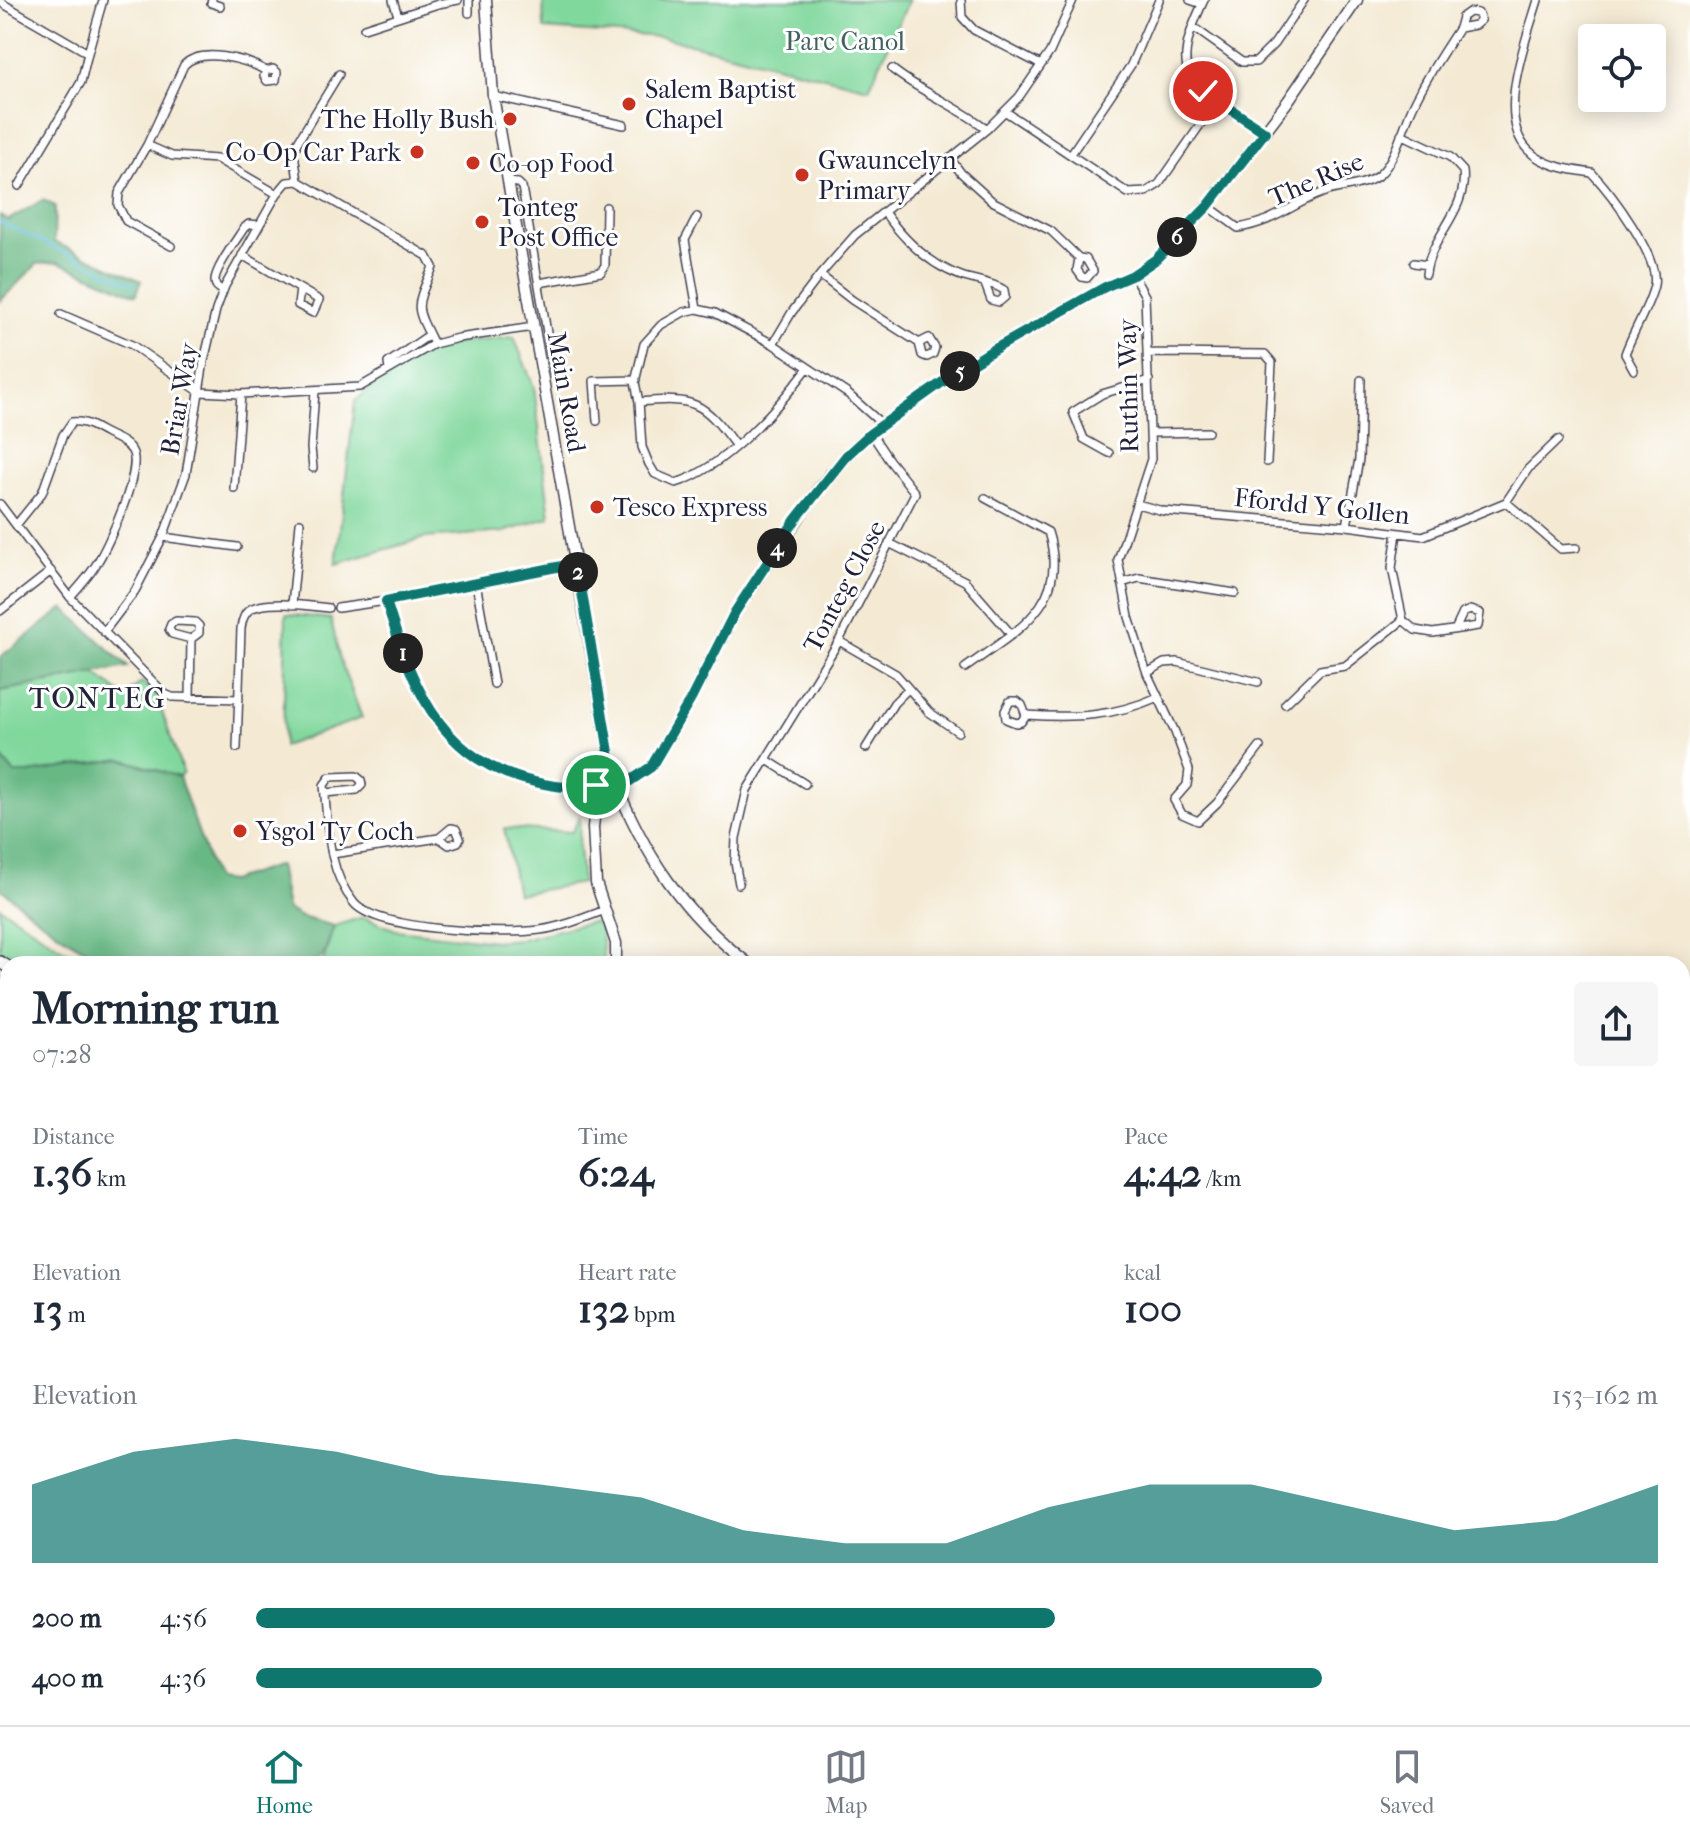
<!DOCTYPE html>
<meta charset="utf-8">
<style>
:root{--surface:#fff;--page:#f6f6f7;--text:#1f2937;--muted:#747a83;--line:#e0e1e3;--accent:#0f766e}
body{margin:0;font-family:"IM FELL French Canon",serif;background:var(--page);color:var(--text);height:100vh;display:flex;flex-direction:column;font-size:30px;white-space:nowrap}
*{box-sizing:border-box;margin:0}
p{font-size:26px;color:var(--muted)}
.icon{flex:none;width:44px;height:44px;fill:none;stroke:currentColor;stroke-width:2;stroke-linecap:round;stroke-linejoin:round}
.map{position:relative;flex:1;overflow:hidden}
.side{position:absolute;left:0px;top:956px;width:1690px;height:770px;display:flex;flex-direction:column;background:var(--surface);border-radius:24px 24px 0 0;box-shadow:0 4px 20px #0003}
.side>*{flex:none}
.controls{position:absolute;left:1578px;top:24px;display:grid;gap:16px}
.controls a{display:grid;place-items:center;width:88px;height:88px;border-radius:8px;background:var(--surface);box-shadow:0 4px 20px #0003;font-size:40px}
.pin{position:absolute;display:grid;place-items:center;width:68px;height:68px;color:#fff;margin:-34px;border:4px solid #fff;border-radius:50%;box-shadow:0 2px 8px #0007}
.km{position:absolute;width:40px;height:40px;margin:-20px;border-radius:50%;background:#222;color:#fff;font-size:22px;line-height:40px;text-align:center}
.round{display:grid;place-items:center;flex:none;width:84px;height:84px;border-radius:8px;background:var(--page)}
.overview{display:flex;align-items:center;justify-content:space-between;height:136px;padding:0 32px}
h1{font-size:44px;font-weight:700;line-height:60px}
.figures{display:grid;grid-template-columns:repeat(3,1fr);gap:12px;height:136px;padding:8px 32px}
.figures div{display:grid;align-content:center}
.figures b{font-size:40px;font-weight:700}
.figures small{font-size:22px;font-weight:400}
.figures p{font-size:22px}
.chart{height:224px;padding:16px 32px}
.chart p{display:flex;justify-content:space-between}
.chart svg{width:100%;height:144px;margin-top:8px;fill:var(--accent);opacity:.7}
ul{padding:0 32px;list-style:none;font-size:26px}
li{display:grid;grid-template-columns:128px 96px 1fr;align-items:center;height:60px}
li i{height:20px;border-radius:10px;background:var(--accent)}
.menu{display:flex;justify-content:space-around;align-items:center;height:112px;border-top:2px solid var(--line);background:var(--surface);font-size:22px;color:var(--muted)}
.menu a{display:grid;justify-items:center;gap:4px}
.menu .active{color:var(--accent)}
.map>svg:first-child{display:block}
.green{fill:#81d89d;stroke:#527d6c;stroke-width:2}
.forest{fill:#68b884;stroke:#456d60;stroke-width:2}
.water{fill:#52bad0;stroke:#3a6e86;stroke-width:2}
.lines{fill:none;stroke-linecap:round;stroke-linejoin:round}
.stream{stroke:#52bad0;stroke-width:3}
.street-casing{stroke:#424052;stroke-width:10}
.secondary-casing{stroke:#424052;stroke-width:13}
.primary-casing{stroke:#424052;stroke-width:14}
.street{stroke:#fff;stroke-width:7}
.secondary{stroke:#fff;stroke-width:10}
.primary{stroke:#fff;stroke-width:11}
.rail-casing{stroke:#22223b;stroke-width:6}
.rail{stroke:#fff;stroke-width:3;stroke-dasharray:9;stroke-linecap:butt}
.route-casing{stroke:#fff;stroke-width:16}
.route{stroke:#0f766e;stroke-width:10}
.poi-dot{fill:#c8321e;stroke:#fff;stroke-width:3}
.labels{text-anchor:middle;stroke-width:6;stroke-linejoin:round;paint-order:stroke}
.park-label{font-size:26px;fill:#43625d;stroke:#fff}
.poi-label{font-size:26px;fill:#22223b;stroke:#fff;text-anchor:start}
.street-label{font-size:26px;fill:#22223b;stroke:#fff}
.quarter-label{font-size:30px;letter-spacing:2px;fill:#22223b;stroke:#fff}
</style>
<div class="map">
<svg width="1690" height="1725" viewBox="0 0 1690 1725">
<rect width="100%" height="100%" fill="#fff"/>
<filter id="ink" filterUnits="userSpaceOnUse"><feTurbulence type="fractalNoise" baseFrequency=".0125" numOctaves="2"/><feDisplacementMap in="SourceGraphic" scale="16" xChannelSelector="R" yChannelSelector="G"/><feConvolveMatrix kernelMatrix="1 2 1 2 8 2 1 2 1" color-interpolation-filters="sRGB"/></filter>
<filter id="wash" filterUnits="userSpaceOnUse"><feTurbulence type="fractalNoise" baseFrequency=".006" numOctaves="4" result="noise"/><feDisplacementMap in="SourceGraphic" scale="32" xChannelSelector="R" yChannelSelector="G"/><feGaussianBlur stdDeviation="1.8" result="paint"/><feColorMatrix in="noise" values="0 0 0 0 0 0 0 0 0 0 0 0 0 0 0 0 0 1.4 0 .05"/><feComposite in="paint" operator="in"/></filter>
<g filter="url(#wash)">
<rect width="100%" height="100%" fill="#f4ead4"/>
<path class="green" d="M543,0h366l-40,88 -207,-51 -118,-8z
M514,337l20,50 16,130 -46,15 -80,6 -88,26 19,-163c25,-22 58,-45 90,-55 22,-6 47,-6 69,-9z
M286,614l45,5 9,41 22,58 -79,28z
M94,673l30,23 18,-14 18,17 -1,4 24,70 -4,4 -57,-18 -93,14h-15l-14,-17v-65z
M580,816l-1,31 3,36 -65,11 -13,-66 68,4z
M0,907l64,43 27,14h-73l-18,-11z
M363,917l33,13 98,11 28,-2 69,-17 9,2 4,40h-282l12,-38z
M0,972l8,5v70l-8,-8z
M1690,1343v75l-8,2v-75z
M1153,1718h84l-5,7h-70z"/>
<path class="forest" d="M43,200l12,6 -1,36 88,39 -6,14 -78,-33 -21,2 -37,37v-86l8,5z
M64,608l64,59 -128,24v-34z
M0,756l14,17h15l93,-14 57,18 36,102 15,2 49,-16 8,44 14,8 33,9 -10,28 -9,10h-198c-44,-16 -82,-47 -117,-76z
M0,1213l5,2 3,19v105l-8,23v-39l6,-22 -6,-4z
M8,1404v246l-8,5v-247z"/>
<path class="water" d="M1690,1244v63l-8,1v-62z"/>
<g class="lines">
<path class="stream" d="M0,222l134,63"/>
</g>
</g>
<g filter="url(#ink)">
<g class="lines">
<defs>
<path id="street" d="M212,0l-1,3 9,3
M393,0l5,16
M469,0v13
M961,0l1,17 12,13 67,35
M1190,0l12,4
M1204,0c-9,20 -25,52 -15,74 9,22 56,45 76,58
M1538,0c-11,38 -43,116 -10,150 15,16 43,20 64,23 18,19 68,84 62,112 -3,18 -22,48 -29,69l9,16
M0,2l88,51 15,-53
M1193,27l49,35h14l18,-18 30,-44
M364,28l74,-24 20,-4
M892,69c30,24 65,37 95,60
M493,96l131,29
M1006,112l122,81 18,-1 13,-8 46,-66
M1401,134l49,23 13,14c5,40 -33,65 -37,103
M147,145l25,11 45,3 60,35
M1071,154l60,-89 28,-65
M950,158l11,15 31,28 59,30 28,27 7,1 7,12 -6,7 -5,-1 -5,-7 2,-12
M298,181l129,75 6,11c-18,42 -19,37 1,77
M298,181l-4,-28 3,-10 42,-69
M508,182l10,1 4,4 32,186 10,-1
M19,186l62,-104 7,-29
M1208,206l30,22c37,-6 52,-23 84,-35 17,-7 44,-6 58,-19 14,-12 24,-48 32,-66 13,-28 30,-54 47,-80l3,-11 7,-5 9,1 3,7 -6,5 -16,3
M884,212c20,28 44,52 77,64 14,5 31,6 43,14l1,7 -6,5 -8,-2 -6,-16
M171,246l-45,-25 -8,-16 1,-12 28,-48 37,-80c17,-18 63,-6 82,6l7,-2 4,3 -1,8 -9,1 -3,-5 2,-5
M242,255l77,45 -6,13 -15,-8 2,-16
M1414,263l13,2
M820,275l32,25 67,43 10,-5 6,10 -2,6 -6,3 -5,-2 -3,-12
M1133,275l12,21 6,163 -33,101 11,57 18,56 28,59 14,38 -2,15 -13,15 8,14 16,7 19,-18 43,-56
M539,283l62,-11 4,-7 1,-58
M223,291c-4,-3 -8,-4 -8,-10 -1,-11 22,-42 29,-53l5,-4 10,1
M697,309l-12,-69 12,-23
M61,314l71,31 68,47 41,2 119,-7 74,-43 24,-6 76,-11
M773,344l19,-32 28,-37 35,-40 132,-106 32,-32 31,-45 23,-52
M1148,353l117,1 7,8 -5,100
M807,369c-30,40 -83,99 -131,114l-21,-9 -6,-10 -7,-17 -3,-45 -4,-20 9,-38 17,-19 23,-13 13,-3 18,4 58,31 75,50 35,31
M389,370l-1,-7 41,-28
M639,402c55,-5 64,-1 96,43
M597,421l-3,-40 42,-1
M1151,433l57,-1
M1109,453l-25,-14 -11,-27 29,-18 47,-14
M313,468l-2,-20 4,-57
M234,488l7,-94
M1506,502l22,-33 30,-29
M0,504l70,93 95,97 7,3 67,2
M1137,504l26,7 184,15 76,10 83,-34 55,47 15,-1
M17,524l25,-31 21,-58 9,-13c13,-2 23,6 35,12 8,4 20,8 25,17 11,18 -23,93 -35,112 -7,12 -17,23 -27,34
M1347,526l12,-67 2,-79
M1397,533l-5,35 11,52 12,10 18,3 45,-7 2,-13 -10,-3 -7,3 -7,15
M163,537l74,10
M891,544l74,37 46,53
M476,583l18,101
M1122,583l17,-5 96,15
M386,601c24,79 50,154 137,178 26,7 47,11 73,6
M292,605l8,-82
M338,608l48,-7 191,-38
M0,611l51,-40
M104,632l31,-41 28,-54 23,-63 18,-113 12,-51 9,-24 52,-92 10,-12 11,-1
M839,641l57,33 33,38 29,20
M965,668c51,-37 106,-63 83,-136l-63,-34
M1147,673l17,-10 13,-1 81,20
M190,698l1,-59 8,-6v-7l-4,-4 -19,-1 -5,3 -2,5 3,5 19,5
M1285,704l35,-34 25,-4 58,-46
M1026,715l-4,-10 -5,-4h-7l-5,10 1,8 10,4 5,-1 5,-7c49,3 87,2 132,-18
M237,748l4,-120c1,-7 3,-14 8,-18 16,-11 60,-4 79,-2
M866,748l28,-45 14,-14
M767,760l38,24
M325,793l32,-3 5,-5 -1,-5 -5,-4 -26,1 -6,8c4,40 3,85 30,118 23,28 151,32 186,27 22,-3 44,-12 65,-20
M332,854l107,-16 12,-10 5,1 4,9 -2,4 -9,3 -10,-7
M739,884l-4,-22 1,-24 11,-48 92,-149 76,-148 -26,-33 -18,-27
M0,1387l8,1
M1682,1682l8,-2
M87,1718l1,7
M1652,1725l2,-7"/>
<path id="secondary" d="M486,0l7,96 120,680c29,76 71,139 136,188
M616,964v-21l-20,-60 -3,-56 2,-17 8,-10 48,-33 40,-68 44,-87 84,-124 27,-32 25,-23 73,-52 49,-31 112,-63 28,-12 22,-15 53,-54 80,-105 69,-101
M1682,993l8,-3"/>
<path id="primary" d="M0,962l8,5
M1682,1633l8,-4
M713,1725l2,-7
M1521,1725l11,-7"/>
</defs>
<use href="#street" class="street-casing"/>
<use href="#secondary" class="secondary-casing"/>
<use href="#primary" class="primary-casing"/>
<use href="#street" class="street"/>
<use href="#secondary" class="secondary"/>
<use href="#primary" class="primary"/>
<defs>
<path id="rail" d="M1682,1096l8,-3
M159,1725l13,-7"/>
</defs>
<use href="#rail" class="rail-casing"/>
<use href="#rail" class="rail"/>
</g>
</g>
<g class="lines" filter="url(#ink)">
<defs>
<path id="route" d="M596,785c-26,5 -47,1 -73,-6 -87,-24 -113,-100 -137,-178l191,-38 36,213 5,13 33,-22 40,-68 44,-87 61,-93 50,-63 25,-23 73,-52 49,-31 112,-63 28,-12 22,-15 53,-54 57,-74 -62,-41"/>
</defs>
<use href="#route" class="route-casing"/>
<use href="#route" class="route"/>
</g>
<g class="poi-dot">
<circle cx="629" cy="104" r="8"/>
<circle cx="510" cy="119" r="8"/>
<circle cx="417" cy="152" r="8"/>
<circle cx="473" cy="163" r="8"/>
<circle cx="802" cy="175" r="8"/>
<circle cx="482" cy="222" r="8"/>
<circle cx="597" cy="507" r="8"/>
<circle cx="240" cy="831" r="8"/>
</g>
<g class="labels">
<g class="park-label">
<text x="845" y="50">Parc Canol</text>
</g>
<g class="poi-label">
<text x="645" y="98">Salem Baptist<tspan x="645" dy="30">Chapel</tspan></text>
<text x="494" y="128" text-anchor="end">The Holly Bush</text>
<text x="401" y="161" text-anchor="end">Co-Op Car Park</text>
<text x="818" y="169">Gwauncelyn<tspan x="818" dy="30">Primary</tspan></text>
<text x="489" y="172">Co-op Food</text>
<text x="498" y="216">Tonteg<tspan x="498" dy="30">Post Office</tspan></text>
<text x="613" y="516">Tesco Express</text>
<text x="256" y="840">Ysgol Ty Coch</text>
</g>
<g class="street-label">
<text transform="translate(1316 179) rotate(-23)" y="9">The Rise</text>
<text transform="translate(1128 386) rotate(-91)" y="9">Ruthin Way</text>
<text transform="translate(567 392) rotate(80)" y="9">Main Road</text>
<text transform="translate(179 399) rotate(-80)" y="9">Briar Way</text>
<text transform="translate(1322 506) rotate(6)" y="9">Ffordd Y Gollen</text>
<text transform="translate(844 586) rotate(-62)" y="9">Tonteg Close</text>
</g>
<g class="quarter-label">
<text x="98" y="708">TONTEG</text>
</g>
</g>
</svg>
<div class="controls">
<a><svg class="icon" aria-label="locate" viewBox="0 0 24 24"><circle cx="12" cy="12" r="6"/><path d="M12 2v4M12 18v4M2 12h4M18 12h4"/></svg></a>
</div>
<div class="pin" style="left:596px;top:785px;background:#1e9e55"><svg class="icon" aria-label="arrive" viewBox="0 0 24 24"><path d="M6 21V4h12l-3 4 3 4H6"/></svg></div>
<div class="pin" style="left:1203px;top:91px;background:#d93025"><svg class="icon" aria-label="check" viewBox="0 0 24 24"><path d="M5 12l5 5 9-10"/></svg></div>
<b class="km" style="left:403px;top:653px">1</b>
<b class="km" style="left:578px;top:572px">2</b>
<b class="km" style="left:777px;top:548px">4</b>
<b class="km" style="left:960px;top:371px">5</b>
<b class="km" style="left:1177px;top:237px">6</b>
<section class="side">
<div class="overview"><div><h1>Morning run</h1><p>07:28</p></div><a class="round"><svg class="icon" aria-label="share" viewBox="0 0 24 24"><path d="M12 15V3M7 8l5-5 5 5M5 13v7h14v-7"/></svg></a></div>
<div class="figures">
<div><p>Distance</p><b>1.36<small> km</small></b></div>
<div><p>Time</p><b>6:24</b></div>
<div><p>Pace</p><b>4:42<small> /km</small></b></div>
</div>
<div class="figures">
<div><p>Elevation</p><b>13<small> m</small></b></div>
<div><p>Heart rate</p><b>132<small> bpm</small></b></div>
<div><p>kcal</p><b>100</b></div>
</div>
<div class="chart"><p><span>Elevation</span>153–162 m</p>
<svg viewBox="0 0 160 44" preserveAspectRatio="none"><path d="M0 44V20L10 10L20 6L30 10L40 17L50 20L60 24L70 34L80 38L90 38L100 27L110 20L120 20L130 27L140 34L150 31L160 20V44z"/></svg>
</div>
<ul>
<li><b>200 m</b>4:56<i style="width:57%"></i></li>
<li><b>400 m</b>4:36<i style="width:76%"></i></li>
</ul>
</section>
</div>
<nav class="menu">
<a class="active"><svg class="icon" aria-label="home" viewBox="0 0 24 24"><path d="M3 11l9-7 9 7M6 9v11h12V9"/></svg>Home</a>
<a><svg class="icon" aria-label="map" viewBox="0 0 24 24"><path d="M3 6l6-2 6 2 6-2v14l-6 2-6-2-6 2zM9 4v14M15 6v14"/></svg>Map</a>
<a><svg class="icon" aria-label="saved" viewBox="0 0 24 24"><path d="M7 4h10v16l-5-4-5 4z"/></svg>Saved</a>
</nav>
